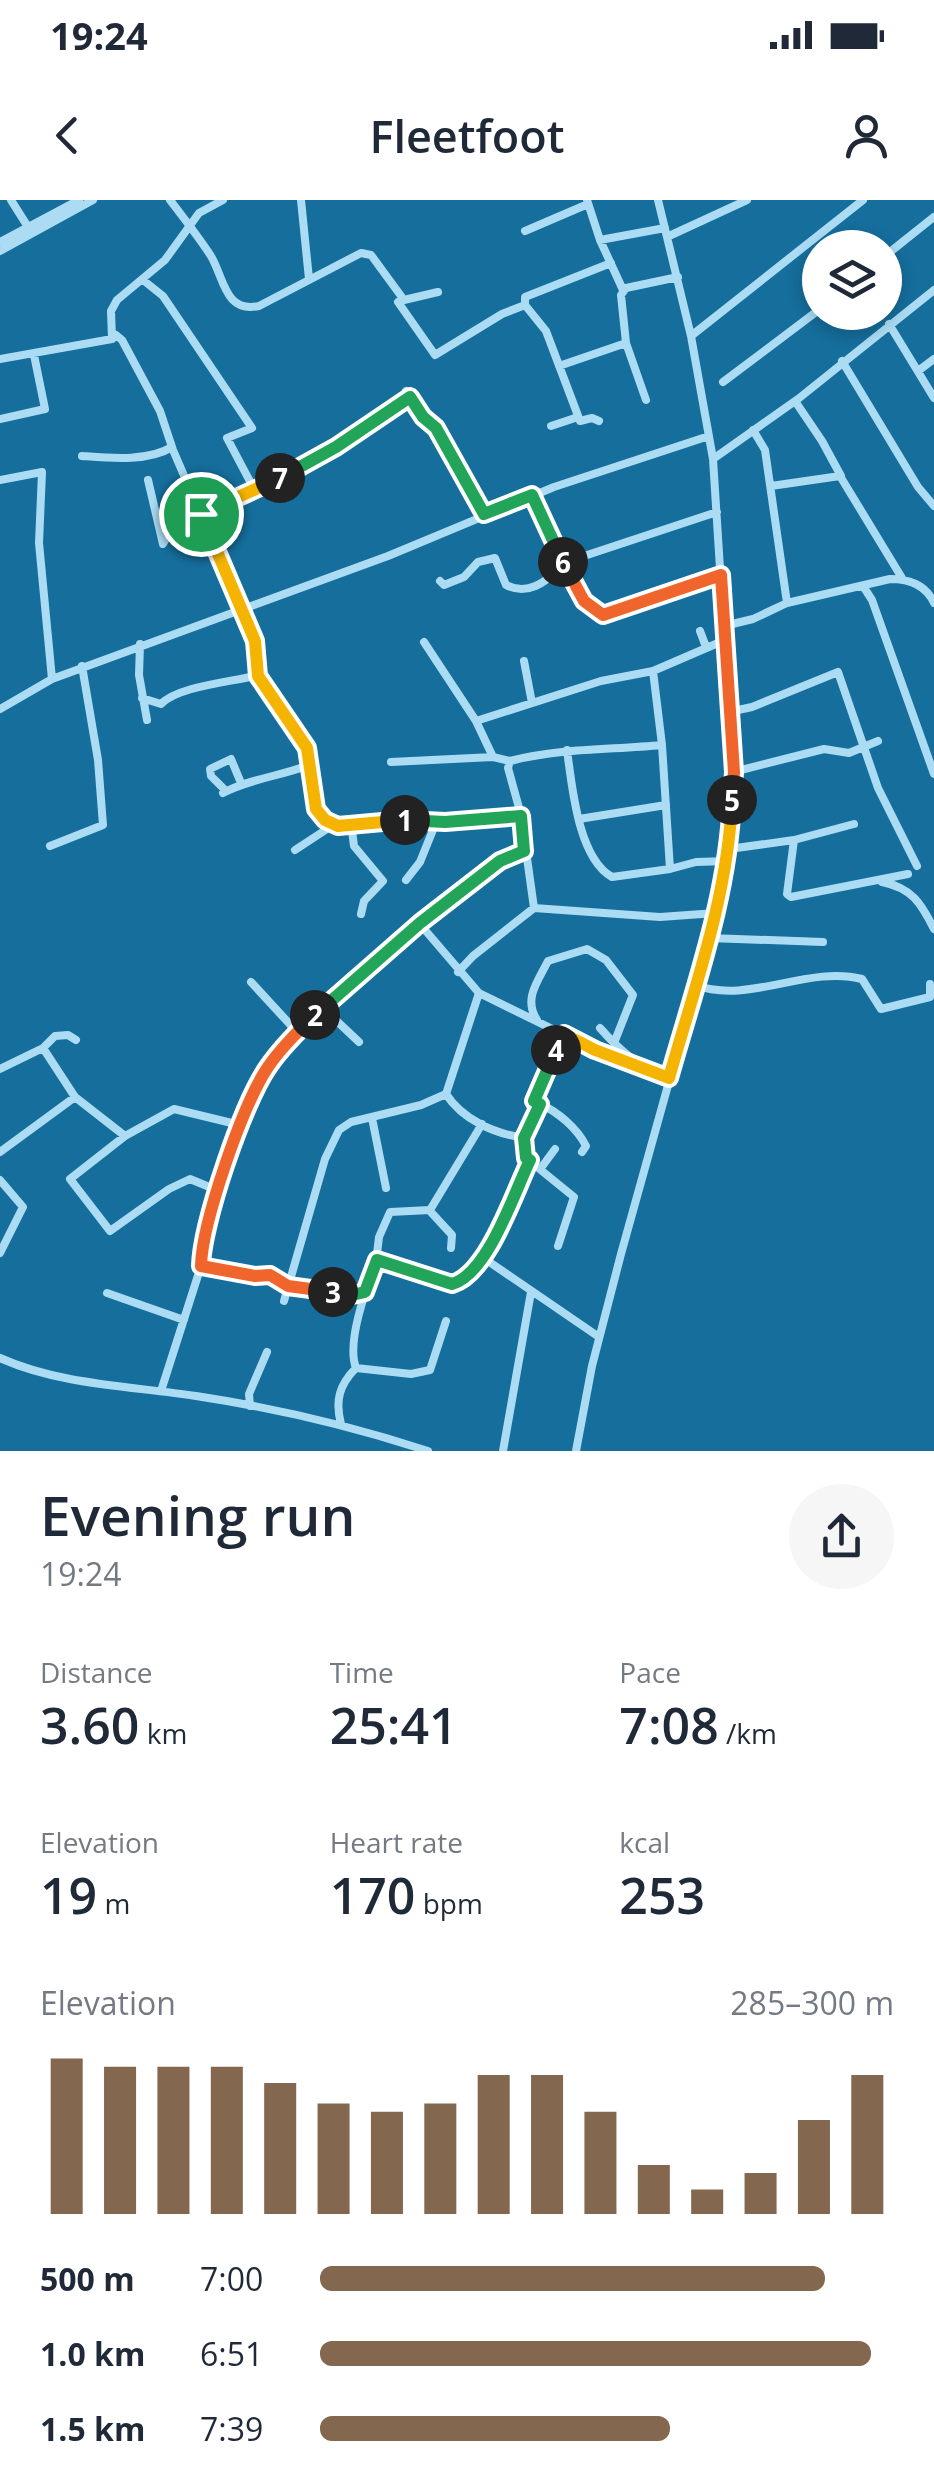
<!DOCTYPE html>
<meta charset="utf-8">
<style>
:root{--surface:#fff;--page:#f6f6f7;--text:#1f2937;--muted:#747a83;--accent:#84674f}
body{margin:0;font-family:"Open Sans",sans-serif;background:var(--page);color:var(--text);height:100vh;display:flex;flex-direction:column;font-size:38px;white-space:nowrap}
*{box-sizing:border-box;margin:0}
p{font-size:32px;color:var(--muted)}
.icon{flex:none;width:55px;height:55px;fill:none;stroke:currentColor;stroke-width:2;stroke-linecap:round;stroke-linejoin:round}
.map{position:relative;height:1251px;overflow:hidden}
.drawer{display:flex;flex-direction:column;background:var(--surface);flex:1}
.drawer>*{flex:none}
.buttons{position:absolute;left:802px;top:30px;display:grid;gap:20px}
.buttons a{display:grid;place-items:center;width:100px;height:100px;border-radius:50%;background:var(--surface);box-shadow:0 5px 15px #0003;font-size:50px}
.pin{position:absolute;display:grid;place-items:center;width:85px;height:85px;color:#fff;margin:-42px;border:5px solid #fff;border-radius:50%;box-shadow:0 2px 10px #0007}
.km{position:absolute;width:50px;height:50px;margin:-25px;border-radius:50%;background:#222;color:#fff;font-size:28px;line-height:50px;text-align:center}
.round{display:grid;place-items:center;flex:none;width:105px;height:105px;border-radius:52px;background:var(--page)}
.summary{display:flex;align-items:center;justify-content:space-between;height:170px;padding:0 40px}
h1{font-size:55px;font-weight:600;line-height:75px}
.stats{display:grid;grid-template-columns:repeat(3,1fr);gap:15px;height:170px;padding:10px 40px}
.stats div{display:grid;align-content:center}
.stats b{font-size:50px;font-weight:600}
.stats small{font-size:28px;font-weight:400}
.stats p{font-size:28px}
.chart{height:280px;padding:20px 40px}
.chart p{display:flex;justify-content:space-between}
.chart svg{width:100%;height:180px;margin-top:10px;stroke:var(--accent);stroke-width:6}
ul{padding:0 40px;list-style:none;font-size:32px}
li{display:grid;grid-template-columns:160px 120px 1fr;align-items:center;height:75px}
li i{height:25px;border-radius:12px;background:var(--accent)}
.status{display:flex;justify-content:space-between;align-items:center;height:70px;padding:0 50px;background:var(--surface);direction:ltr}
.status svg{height:28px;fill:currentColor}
header{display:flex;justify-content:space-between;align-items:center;height:130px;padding:0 40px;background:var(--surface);font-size:45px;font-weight:600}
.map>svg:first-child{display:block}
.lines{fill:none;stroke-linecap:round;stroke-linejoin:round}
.minor{stroke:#abdcf3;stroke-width:8}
.split-1-casing{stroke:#fff;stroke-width:20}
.split-2-casing{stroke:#fff;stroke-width:20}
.split-3-casing{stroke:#fff;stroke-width:20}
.split-4-casing{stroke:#fff;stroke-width:20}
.split-5-casing{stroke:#fff;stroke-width:20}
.split-6-casing{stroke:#fff;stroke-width:20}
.split-7-casing{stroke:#fff;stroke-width:20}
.split-8-casing{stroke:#fff;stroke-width:20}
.split-1{stroke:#f5b400;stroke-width:12}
.split-2{stroke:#22a559;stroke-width:12}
.split-3{stroke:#f0652b;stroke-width:12}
.split-4{stroke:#22a559;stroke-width:12}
.split-5{stroke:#f5b400;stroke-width:12}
.split-6{stroke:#f0652b;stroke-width:12}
.split-7{stroke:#22a559;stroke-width:12}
.split-8{stroke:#f5b400;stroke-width:12}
</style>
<div class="status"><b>19:24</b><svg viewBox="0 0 49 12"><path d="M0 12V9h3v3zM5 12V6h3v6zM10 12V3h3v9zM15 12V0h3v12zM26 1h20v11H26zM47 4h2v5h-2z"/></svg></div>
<header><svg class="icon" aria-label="back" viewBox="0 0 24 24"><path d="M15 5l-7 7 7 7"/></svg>Fleetfoot<svg class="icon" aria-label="person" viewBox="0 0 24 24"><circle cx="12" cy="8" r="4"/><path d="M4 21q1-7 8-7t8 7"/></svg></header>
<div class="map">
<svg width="934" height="1251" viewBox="0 0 934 1251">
<rect width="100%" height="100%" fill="#156e9c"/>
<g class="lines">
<path class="minor" d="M11,0l17,27
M170,0c13,17 27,35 39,53 15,21 14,61 50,53l102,-53 10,2 33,45 34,-8
M301,0l8,79
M587,0l13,40 65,-12
M525,31l63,-27
M669,36l78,-36
M600,40l23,50
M0,42l79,-42
M0,51l93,-51
M885,56l49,-39
M143,80l20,16 89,132 -25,10 27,51
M398,102l37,53 67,-41 23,-9
M889,124l45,74
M691,136l172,-136
M112,139l-1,-28 6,-11 48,-40 34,-47 24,-13
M0,159l112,-20 4,-4 6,5 38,71 13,39 68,158 14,33 3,34 49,73 9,61 9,11 13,6
M842,161l76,126 16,19
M559,166l67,-23
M918,171l16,-12
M723,182l97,-73
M406,191l17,26 13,11 48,86
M646,200l-20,-57 -5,-48 5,-7 52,-11
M795,201l27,40 19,35
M0,219l45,-10 -11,-54
M599,221l-7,-3 -12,3 -34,-90 -21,-26v-8l86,-34
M551,226l27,-9
M753,230l12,20 22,153
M82,256c27,2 66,6 90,-9
M713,259l85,-60 136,-109
M0,280l42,-8 -3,71 13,136 336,-123 166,-69 155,-51
M148,280l15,64c19,-37 84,-50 120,-68 45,-22 86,-51 127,-79
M771,286l69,-10 62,102
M532,295l31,68 154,-51
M563,363l20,38 20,14 118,-40
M440,381l4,4 20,-8 14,-15 17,-4 11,27c23,12 41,-5 58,-19
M863,386l9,14 62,174
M724,426l29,-7 34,-16 103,-24c19,0 36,6 44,24
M700,431l6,16
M424,442l52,79
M140,444l-1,31 8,45
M524,461l8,42
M653,471l72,-31
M142,498l19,6c17,-18 71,-22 97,-29
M0,509l52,-30
M729,512l23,-5 86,-35 40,116 39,78
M567,550c5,36 11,108 45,127l58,-8
M510,561l-17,-4 -17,-36 125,-40 52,-10 9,74
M391,562l102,-5
M733,572l91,-23 25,4 29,-12
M226,591l-15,-15 -1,-7 21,-10 10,24
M223,593c26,-14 58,-17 86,-28
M579,619l87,-14
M351,623l3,23 29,35 -19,20 -3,13
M794,640l60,-16
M50,646l53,-21 -5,-65 -16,-94
M729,649l65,-9 -7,54 4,3 117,-23
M295,650l32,-21 18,-5 176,-8
M406,680l14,-18 17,-42
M882,682c30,6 39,21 52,47
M534,708l-13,-93 -13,-47 2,-7c51,-13 101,-11 152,-16l8,124 26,-7 31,-1
M419,723l60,70 116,57 49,19
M709,738l114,4
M458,772l15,-16 61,-48 126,9 56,-4
M251,782l46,50
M695,785c54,20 112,-20 167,-6l19,30 49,-12v-13
M322,807l37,35
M537,820c-14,-21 1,-39 11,-59l39,-12 19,11 27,35 -19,48
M600,828c21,24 39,39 69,50
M43,848l32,49 50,39
M0,869l43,-21 12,-12 13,-1 8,5
M446,894c16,25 48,40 79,44l1,20 48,39 -16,49
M540,904c18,8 37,24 46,42l-4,6
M372,918l14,70
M525,938l15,-34 -6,-3 30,-67
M0,952l75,-55
M541,968l14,-19
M0,980l23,27 -23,46
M219,991l-29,-12 -21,10 -59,42 -40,-52 55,-43 49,-27 66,16
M429,1010l23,25 -1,13
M482,1057l117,80
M376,1062l3,-25 11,-25 40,-2 52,-86
M201,1066l54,10 15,-1 18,11 64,9 13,-3
M107,1093l77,27
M284,1101l41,-142 14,-29 12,-8 70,-17 25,-11 33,-101
M0,1158c60,27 131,28 196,38 79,12 156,30 232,55
M356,1168c-10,-26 11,-82 21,-107 20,6 55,24 75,23 30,-1 66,-98 78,-124
M161,1191l40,-125 1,-23 38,-118 26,-56 69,-75 165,-133 25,-11
M250,1206l-1,-12 18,-42
M341,1224c-6,-23 -2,-39 15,-56l55,6 19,-4 16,-49
M503,1251l28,-159
M576,1251l16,-85 29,-112 95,-341 15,-88 2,-53 -20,-313 -22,-123 -33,-136"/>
</g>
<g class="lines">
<defs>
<path id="split-1" d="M201,314l54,127 3,35 49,72 9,61 9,11 13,6 67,-6"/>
<path id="split-2" d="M315,815l105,-92 80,-62 24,-10 -3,-35 -76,6 -40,-2"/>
<path id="split-3" d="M315,815c-17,16 -34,33 -47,52 -25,36 -66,156 -67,199l54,10 15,-1 18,11 45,6"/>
<path id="split-4" d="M333,1092l19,3 13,-3 12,-32 75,24c36,-10 62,-91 78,-124l-4,-2 -2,-20 16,-34 -6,-3 22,-51"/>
<path id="split-5" d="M556,850l8,-16 31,16 74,28c26,-92 59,-182 63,-278"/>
<path id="split-6" d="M563,362l21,39 19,14 118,-40 13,197 -2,28"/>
<path id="split-7" d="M280,278l56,-31 74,-50 13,20 13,11 48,86 48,-19 31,67"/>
<path id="split-8" d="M201,314l79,-36"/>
</defs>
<use href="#split-1" class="split-1-casing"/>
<use href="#split-2" class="split-2-casing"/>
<use href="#split-3" class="split-3-casing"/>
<use href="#split-4" class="split-4-casing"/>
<use href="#split-5" class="split-5-casing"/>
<use href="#split-6" class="split-6-casing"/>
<use href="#split-7" class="split-7-casing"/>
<use href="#split-8" class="split-8-casing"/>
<use href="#split-1" class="split-1"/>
<use href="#split-2" class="split-2"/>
<use href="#split-3" class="split-3"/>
<use href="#split-4" class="split-4"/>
<use href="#split-5" class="split-5"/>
<use href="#split-6" class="split-6"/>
<use href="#split-7" class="split-7"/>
<use href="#split-8" class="split-8"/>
</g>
</svg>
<div class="buttons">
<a><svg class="icon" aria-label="layers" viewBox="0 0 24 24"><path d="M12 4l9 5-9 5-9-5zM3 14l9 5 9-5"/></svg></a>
</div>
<div class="pin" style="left:201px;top:314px;background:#1e9e55"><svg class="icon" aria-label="arrive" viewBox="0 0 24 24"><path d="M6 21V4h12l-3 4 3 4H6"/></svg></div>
<b class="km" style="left:405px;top:620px">1</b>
<b class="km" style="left:315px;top:815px">2</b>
<b class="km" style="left:333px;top:1092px">3</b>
<b class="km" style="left:556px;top:850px">4</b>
<b class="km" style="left:732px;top:600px">5</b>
<b class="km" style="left:563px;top:362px">6</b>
<b class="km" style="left:280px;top:278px">7</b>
</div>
<section class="drawer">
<div class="summary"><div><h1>Evening run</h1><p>19:24</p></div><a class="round"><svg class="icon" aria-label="share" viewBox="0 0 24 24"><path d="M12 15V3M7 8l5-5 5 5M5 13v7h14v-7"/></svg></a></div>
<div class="stats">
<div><p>Distance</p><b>3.60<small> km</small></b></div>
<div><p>Time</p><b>25:41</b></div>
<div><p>Pace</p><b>7:08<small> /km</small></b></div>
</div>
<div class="stats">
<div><p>Elevation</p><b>19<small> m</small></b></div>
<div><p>Heart rate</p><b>170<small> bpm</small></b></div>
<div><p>kcal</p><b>253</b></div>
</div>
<div class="chart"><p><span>Elevation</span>285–300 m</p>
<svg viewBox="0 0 160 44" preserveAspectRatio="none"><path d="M5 44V6M15 44V8M25 44V8M35 44V8M45 44V12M55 44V17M65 44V19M75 44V17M85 44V10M95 44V10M105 44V19M115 44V32M125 44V38M135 44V34M145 44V21M155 44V10"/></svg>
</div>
<ul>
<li><b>500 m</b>7:00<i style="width:88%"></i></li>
<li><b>1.0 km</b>6:51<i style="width:96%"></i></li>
<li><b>1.5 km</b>7:39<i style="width:61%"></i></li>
</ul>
</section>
